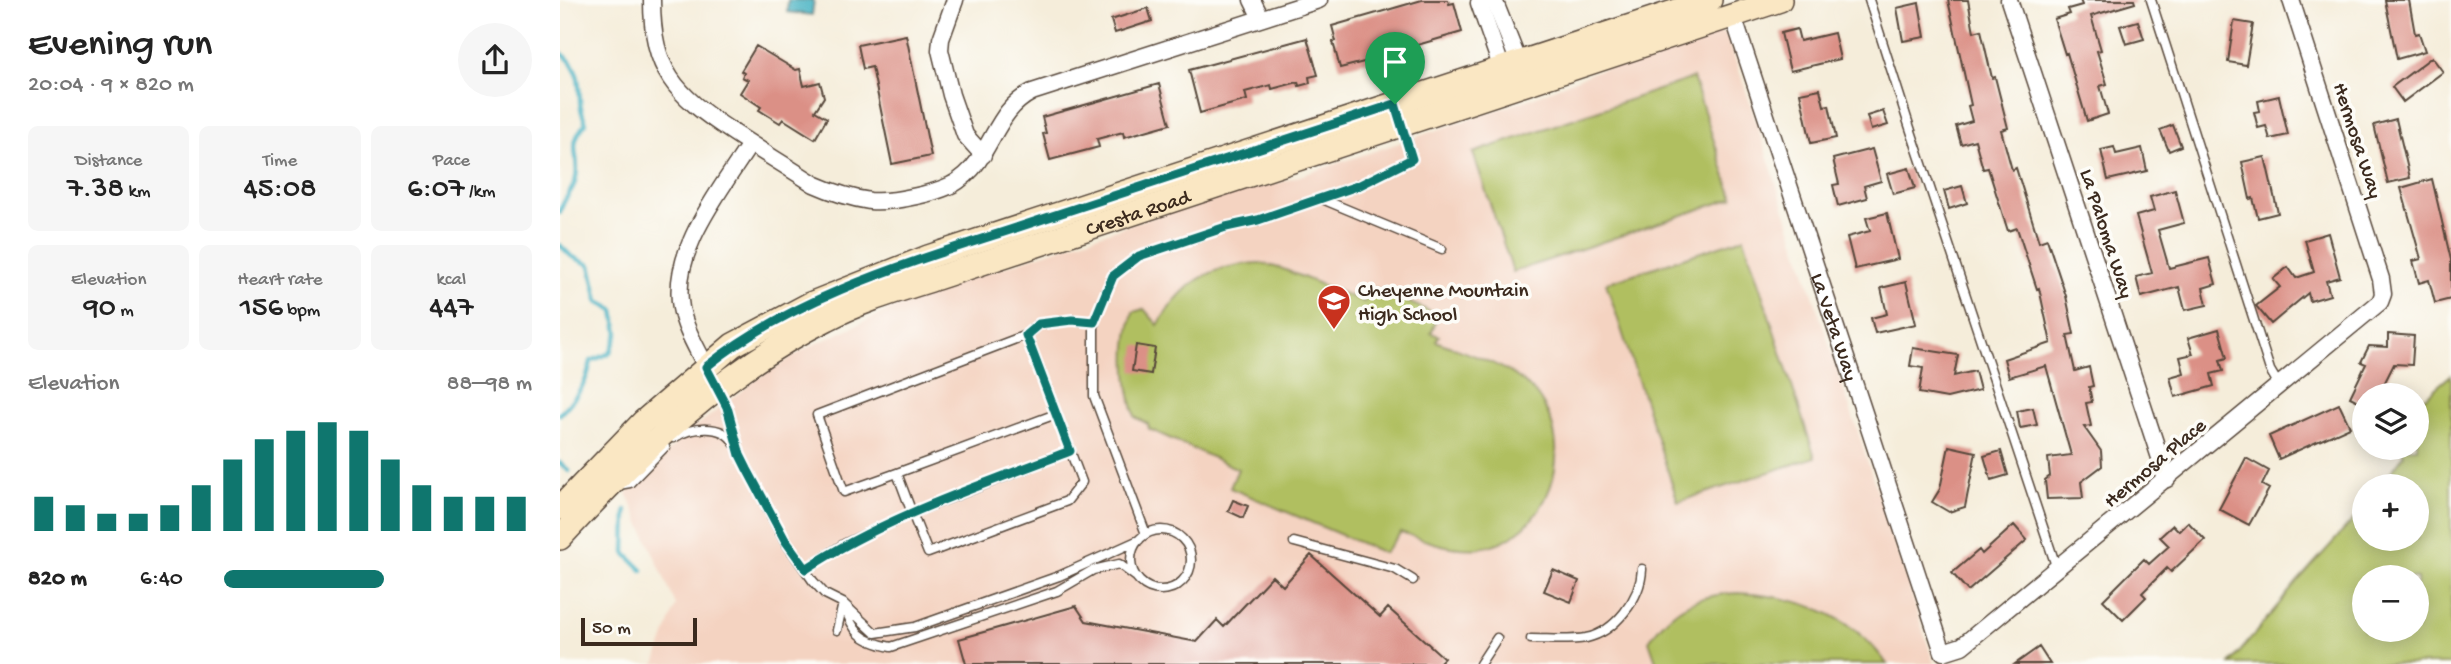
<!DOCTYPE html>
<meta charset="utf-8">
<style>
:root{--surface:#fff;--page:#f6f6f6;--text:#222;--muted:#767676;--accent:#0f766e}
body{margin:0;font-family:"Gochi Hand",sans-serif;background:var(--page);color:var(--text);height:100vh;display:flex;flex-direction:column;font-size:26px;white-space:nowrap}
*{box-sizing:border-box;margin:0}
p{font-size:23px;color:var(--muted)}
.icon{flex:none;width:38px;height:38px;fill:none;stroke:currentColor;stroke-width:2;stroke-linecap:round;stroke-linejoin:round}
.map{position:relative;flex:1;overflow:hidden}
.panel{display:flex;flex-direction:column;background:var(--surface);width:560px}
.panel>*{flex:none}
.fabs{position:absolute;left:1792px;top:383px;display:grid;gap:14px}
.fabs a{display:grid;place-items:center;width:77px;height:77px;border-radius:50%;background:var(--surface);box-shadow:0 4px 18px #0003;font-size:35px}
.scale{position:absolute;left:21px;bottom:18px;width:116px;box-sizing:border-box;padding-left:7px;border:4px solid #3b2a1e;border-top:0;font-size:19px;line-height:24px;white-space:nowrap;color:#3b2a1e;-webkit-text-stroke:5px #fdfcf7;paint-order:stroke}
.pin{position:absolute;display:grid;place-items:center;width:60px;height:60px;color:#fff;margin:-72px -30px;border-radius:50% 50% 50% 0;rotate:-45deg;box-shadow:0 0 7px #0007}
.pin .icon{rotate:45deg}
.round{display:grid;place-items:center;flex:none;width:74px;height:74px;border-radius:37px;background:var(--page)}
.overview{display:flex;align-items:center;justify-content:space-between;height:119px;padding:0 28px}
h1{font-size:38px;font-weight:600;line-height:52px}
.figures{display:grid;grid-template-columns:repeat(3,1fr);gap:10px;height:119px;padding:7px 28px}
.figures div{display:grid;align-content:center;border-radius:10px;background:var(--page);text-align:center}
.figures b{font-size:30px;font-weight:600}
.figures small{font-size:19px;font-weight:400}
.figures p{font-size:19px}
.chart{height:196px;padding:14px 28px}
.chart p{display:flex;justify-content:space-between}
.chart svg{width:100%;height:126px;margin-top:7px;stroke:var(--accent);stroke-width:6}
ul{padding:0 28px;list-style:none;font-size:23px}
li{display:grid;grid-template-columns:112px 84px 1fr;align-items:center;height:52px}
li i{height:18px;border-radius:9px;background:var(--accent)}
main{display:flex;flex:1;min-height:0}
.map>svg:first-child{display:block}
.built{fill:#f4d3c1}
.green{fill:#b0bf61;stroke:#767440;stroke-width:2;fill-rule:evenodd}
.water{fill:#46b2c3;stroke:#406e70;stroke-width:2}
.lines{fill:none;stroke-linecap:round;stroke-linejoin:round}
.stream{stroke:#46b2c3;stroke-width:4.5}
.building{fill:#db9086}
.lane-casing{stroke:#57473a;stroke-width:11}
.street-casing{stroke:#57473a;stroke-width:19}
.secondary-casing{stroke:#57473a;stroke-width:26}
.lane{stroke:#fff;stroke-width:8}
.street{stroke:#fff;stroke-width:16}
.secondary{stroke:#fae7c3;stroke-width:23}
.route-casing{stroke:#fff;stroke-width:14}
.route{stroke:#0f766e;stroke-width:9}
.labels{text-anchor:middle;stroke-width:7;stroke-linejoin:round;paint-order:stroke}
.street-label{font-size:21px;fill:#3b2a1e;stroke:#fdfcf7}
.poi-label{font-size:21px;fill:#3b2a1e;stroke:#fdfcf7;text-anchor:start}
</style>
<main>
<section class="panel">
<div class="overview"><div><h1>Evening run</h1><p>20:04 · 9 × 820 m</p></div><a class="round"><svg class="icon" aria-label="share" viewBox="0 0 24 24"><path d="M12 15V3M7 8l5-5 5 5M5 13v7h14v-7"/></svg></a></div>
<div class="figures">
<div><p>Distance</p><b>7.38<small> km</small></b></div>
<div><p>Time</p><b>45:08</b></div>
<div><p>Pace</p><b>6:07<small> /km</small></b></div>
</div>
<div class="figures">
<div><p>Elevation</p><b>90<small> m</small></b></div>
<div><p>Heart rate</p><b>156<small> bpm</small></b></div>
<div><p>kcal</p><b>447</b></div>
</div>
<div class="chart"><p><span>Elevation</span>88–98 m</p>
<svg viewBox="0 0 160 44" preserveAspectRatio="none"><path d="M5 44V32M15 44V35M25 44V38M35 44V38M45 44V35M55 44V28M65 44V19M75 44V12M85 44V9M95 44V6M105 44V9M115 44V19M125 44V28M135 44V32M145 44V32M155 44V32"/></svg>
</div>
<ul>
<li><b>820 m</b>6:40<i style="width:52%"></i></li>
</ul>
</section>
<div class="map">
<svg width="1891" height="664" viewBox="0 0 1891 664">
<rect width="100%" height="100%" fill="#fdfcf7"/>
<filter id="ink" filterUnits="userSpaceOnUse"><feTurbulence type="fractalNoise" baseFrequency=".0143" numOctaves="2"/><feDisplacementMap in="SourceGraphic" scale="14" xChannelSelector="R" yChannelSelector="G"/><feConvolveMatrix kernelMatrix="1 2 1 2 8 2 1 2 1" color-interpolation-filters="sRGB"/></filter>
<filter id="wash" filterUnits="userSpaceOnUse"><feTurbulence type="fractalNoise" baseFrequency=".00686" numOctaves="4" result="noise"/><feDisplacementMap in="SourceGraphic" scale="28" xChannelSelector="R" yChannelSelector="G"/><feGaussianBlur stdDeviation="1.57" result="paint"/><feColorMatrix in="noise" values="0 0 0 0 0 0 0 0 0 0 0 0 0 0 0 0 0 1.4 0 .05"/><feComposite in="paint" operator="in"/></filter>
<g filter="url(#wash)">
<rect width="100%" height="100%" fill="#f5edda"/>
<path class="built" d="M1158,31l8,4 16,44 192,585h-1279l21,-59 -49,-112 53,-54 78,-61 51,-31 115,-53 279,-94 79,-18 248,-83 64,-27z"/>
<path class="green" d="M1133,78l40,120 -220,74 -40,-119z
M1184,238l71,219 -137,45 -72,-219z
M700,263l23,6 81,33 8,-15 67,28 -8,18 8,3 -3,5c34,14 75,24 99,52 45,53 15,145 -56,155 -26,3 -53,-7 -78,-16l-17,21 -154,-65 8,-19 -89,-40 -1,-5 -13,-7c-10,-35 -12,-70 -2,-105l11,-3 14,16c25,-43 52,-60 102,-62z
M1891,375v289h-221l67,-82 67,-74v31h53v-53h-37l24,-31 -2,-7h15v-44zM1804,578h53v52h-53z
M1178,593c60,3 113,20 149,71h-230l-8,-23c24,-35 47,-46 89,-48z"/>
<path class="water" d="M228,0h26l-2,15 -25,-3z"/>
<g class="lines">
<path class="stream" d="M0,52c19,13 19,28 20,49 0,7 3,15 6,22 -22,25 -3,32 -11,59 -3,10 -12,17 -15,30
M0,245l11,11 19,9 8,36 16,9 4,23 -8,20 -19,8c-4,24 -15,36 -31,53
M0,463l9,8
M66,510l-1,43 17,17"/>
</g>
<g id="blocks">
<path class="building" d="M862,0h26l1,4 5,-1 8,29 -48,14 -1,-6 -27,8 2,8 -48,12 -7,-26 3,-1 -4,-15z
M1388,0h20l6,32 7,-2 11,48 3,-1 13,51 -7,2 11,40 4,-2 23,74 8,-3 19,57 8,38 -7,1 8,36 14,-4 4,19 -4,1 3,15 -6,1 5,23 -7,1 17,24 1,15 -21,16 2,16 -36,1 -2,-19 5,-4 -2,-18 23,-3 -25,-89 -37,11 -5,-18 47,-16 -12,-55 -2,1 -20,-61 -9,3 -20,-63 -5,1 -8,-29 -14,4 -5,-18 16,-5 -4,-15 3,-1z
M1520,0h54l1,3 -44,13 10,34 -4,1 10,33 -7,2 8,28 -21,7 -20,-68 -2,1 -11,-35 16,-5 -2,-5 14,-4z
M1825,0h24l6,34 4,-1 6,18 -28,8z
M1359,3l6,34 -22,4 -6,-33z
M588,8l4,13 -37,12 -4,-13z
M1578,21l6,18 -18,5 -6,-18z
M1674,21l19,3 -7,41 -18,-3z
M1237,29l3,12 34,-8 6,26 -50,12 -9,-38z
M346,35l25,121 -39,8 -20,-97 -9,2 -5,-24z
M747,38l11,37 -9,2 1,6 -11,3 -1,-4 -26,7 -1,-4 -26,7 2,8 -47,13 -11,-43z
M196,46l40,24 4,-1 4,17 16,-4 4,15 -9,14 12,7 -12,21 -32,-20 -3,4 -21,-13 2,-3 -21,-14 8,-13 -6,-3 2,-4 -3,-2z
M1872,57l11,15 -40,30 -11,-15z
M599,84l11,40 -46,13 -1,-5 -26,7 2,8 -49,13 -7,-26 3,-1 -4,-16z
M1260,89l4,17 5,-1 7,33 -25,5 -11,-50z
M1719,96l9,39 -18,4 -4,-13 -8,2 -4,-16 6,-1 -2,-10z
M1323,111l5,14 -17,5 -4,-14z
M1836,119l14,59 -22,5 -14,-58z
M1613,125l8,21 -12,5 -9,-21z
M1554,147l2,7 26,-6 5,23 -39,9 -7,-30z
M1312,149l9,32 -17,5 3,12 -29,8 -5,-21 6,-1 -6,-25z
M1705,157l13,56 -20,5 -5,-20 -3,1 -8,-37z
M1349,168l6,20 -22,6 -6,-20z
M1872,179l19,81v39l-16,4 -6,-23 -10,3 -6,-22 8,-2 -20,-71z
M1402,186l5,17 -18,6 -5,-18z
M1615,190l9,33 -26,7 11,38 40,-10 7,26 -13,4 4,17 -22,5 -6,-23 -38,10 -5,-20 16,-4 -16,-57 18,-5 -4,-14z
M1327,213l11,46 -43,10 -8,-32 23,-6 -4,-13z
M1768,233l12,44 -14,4 4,14 -20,6 -2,-8 -37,31 -15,-18 24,-19 -7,-8 15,-12 8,11 18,-6 -9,-32z
M1346,282l10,42 -41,9 -4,-15 16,-4 -6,-26z
M1659,329l8,29 -7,2 3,11 -12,3 3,12 -39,11 -5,-20 14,-4 -4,-16 13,-3 -5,-16z
M1828,334l26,2 -2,29 -18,-1 -16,32h-14v8l-14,-7 16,-33 -5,-2 8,-16 19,1z
M576,345l19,3 -4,26 -19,-3z
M1353,348l45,7 -4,21 21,-5 5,19 -33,8 -28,-5 4,-25 -13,-2z
M1779,404l11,23 -71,32 -10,-23z
M1473,408l4,17 -17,3 -3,-17z
M1389,446l27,6 -11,55 -16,5 -17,-10 8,-13z
M1441,451l7,24 -17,5 -7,-24z
M1686,458l23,13 -7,14 7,4 -20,36 -30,-16z
M673,500l15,6 -5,12 -15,-7z
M1628,522l17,18 -34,32 -4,-4 -25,25 4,4 -23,23 -20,-20 41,-41 5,5 20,-18 -9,-9 13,-12 6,6z
M1454,525l13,15 -59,51 -16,-18 27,-23 3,4z
M751,555l69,62 8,-9 56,50 -6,6h-472l-7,-25 117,-33 10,15 111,21 20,-22 7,7 48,-51 11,10z
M993,570l26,11 -8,21 -27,-11z
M1479,647l11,17h-35z"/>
</g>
</g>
<g filter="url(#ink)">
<use href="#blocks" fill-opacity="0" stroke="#57473a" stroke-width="2"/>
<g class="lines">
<defs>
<path id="lane" d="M1309,0l39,122 149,447
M1591,0l119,370 9,15
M762,199l120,50
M534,322v74l52,138
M466,335l13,-11 33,-4 22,2 19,-46 26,-20 87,-29 32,-7 102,-35 52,-26 -9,-33
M158,389l9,18 13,48 44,85 29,41 12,13 18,9 -6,27
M114,438c16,-11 49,-15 60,5
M337,473l159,-59
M59,485l11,-2 35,-36
M571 560a30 30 0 1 1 60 0a30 30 0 1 1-60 0Z
M734,542l101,27 18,11
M246,569l38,-25 68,-31 16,40 139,-52 15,-19 -56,-147 -209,80 27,77 53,-19 15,40 158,-62
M575,576l-16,-12 -26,6 -36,21 -166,56c-31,-6 -38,-15 -48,-44l32,30 40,-6 144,-51 80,-36
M971,639c18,0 37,2 55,-1 29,-6 55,-40 56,-69
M920,664l17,-26"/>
<g id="street">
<path d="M92,0c0,71 23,94 79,131 27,18 55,35 83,53 18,8 36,14 56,17 21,2 71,-8 88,-20 10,-7 19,-17 25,-28 15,-24 22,-47 49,-61l287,-92"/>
<path d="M395,0l-14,39 -1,11 11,45 14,40 18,20"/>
<path d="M692,0l9,18"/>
<path d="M921,0l-2,3 23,66"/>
<path d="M934,0l25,63"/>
<path d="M1449,0l158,479"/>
<path id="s1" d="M1173,16l210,636 19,-6 418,-344 3,-8 -2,-15 -90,-279"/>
<path d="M146,367c-9,-19 -21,-38 -25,-59 -11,-57 40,-118 69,-164"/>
</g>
<g id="secondary">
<path d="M0,508l83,-86 90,-77 77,-41 118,-47 782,-257"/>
<path id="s2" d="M0,538c78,-85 162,-167 267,-219 34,-18 73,-29 110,-41l843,-278"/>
</g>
</defs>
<use href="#lane" class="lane-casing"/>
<use href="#street" class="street-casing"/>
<use href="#secondary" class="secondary-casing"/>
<use href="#lane" class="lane"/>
<use href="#street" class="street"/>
<use href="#secondary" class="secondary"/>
</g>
</g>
<g class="lines" filter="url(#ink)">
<defs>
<path id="route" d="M835,104l17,55 -52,26 -102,35 -32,7 -87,29 -26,20 -19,46 -22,-2 -33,4 -13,11 44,116c-90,35 -183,65 -264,118l-21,-29 -38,-71 -7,-14 -13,-48 -21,-40c94,-76 224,-110 337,-148 118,-38 235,-77 352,-115z"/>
</defs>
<use href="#route" class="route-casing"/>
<use href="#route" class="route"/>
</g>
<defs>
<symbol id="school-pin" viewBox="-11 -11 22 30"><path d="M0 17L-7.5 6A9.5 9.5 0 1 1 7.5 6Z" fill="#c8321e" stroke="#fdfcf7"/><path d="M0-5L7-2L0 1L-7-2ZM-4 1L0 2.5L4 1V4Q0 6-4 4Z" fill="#fff"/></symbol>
</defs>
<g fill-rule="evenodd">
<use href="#school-pin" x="755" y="282" width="38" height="52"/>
</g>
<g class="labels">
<g class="street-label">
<text transform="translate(1799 140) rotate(72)" y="7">Hermosa Way</text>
<text dy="7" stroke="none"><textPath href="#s2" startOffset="676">Cresta Road</textPath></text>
<text transform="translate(1548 233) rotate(72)" y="7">La Paloma Way</text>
<text dy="7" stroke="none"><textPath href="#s1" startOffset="327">La Veta Way</textPath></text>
<text transform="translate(1594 462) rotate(-40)" y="7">Hermosa Place</text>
</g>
<g class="poi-label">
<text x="798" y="296">Cheyenne Mountain<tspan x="798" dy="24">High School</tspan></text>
</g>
</g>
</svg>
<div class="fabs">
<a><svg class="icon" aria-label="layers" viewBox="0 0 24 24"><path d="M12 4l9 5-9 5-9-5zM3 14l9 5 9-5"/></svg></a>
<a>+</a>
<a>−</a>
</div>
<div class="scale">50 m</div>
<div class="pin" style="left:835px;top:104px;background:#1e9e55"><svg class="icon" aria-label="arrive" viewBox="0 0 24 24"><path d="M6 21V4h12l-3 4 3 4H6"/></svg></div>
</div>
</main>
